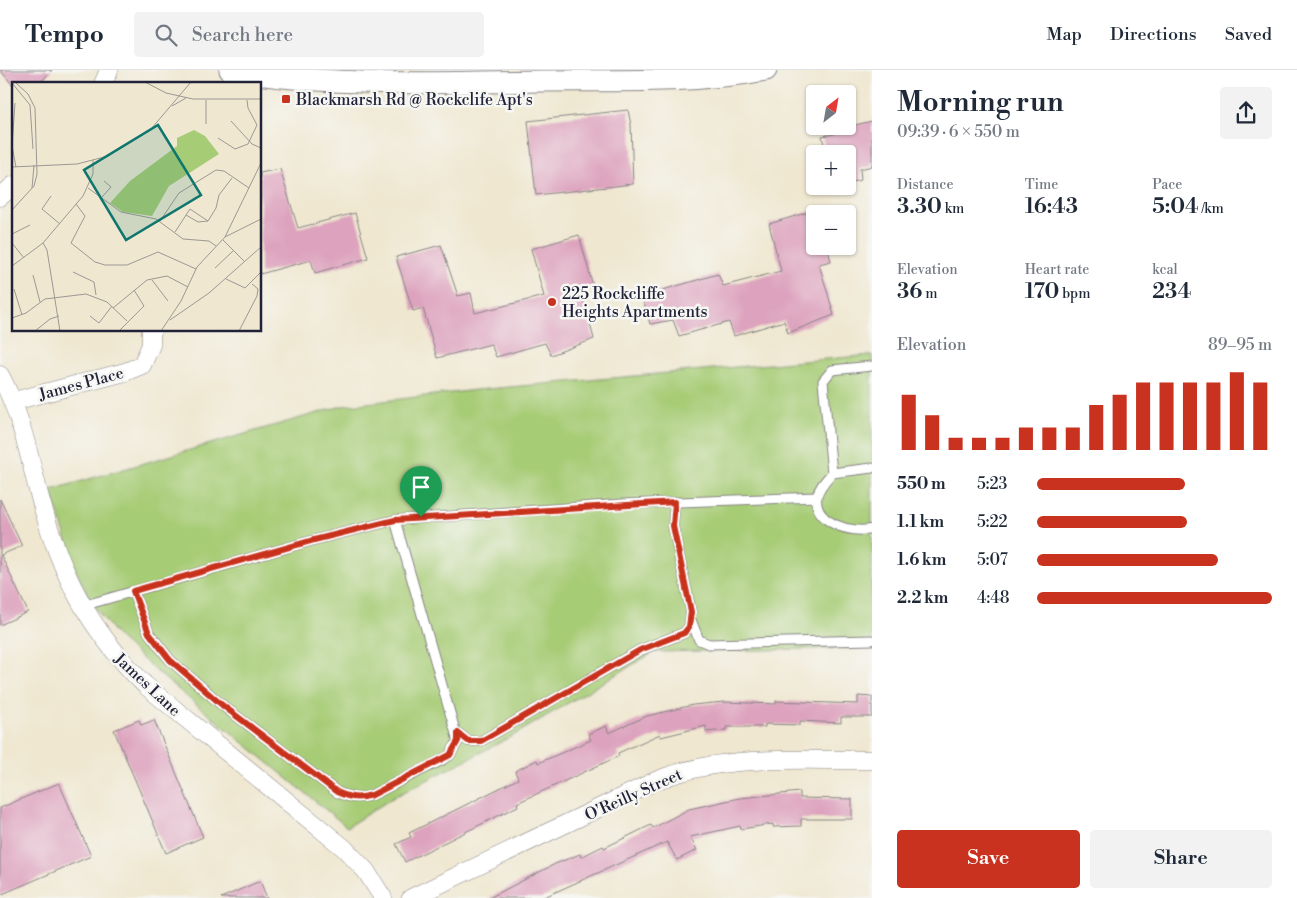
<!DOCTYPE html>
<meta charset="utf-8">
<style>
:root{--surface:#fff;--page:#f2f2f3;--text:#1f2937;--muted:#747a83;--line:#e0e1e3;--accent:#c8321e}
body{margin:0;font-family:"Libre Bodoni",serif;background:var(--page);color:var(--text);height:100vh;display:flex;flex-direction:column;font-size:19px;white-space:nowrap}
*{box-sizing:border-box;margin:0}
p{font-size:16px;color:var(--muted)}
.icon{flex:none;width:28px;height:28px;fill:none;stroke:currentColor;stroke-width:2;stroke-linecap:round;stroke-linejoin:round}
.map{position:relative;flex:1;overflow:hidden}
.details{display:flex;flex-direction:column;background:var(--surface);width:425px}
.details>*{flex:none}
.needle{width:32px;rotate:31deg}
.fabs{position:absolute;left:806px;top:15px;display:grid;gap:10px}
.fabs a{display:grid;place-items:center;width:50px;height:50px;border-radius:5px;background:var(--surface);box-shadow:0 1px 4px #0004;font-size:25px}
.pin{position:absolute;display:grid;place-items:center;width:42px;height:42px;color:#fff;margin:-51px -21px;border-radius:50% 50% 50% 0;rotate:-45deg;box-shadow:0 0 5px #0007}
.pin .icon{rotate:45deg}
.round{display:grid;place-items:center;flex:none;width:52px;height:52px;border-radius:5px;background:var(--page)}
.overview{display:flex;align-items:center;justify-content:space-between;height:85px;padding:0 25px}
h1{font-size:28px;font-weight:600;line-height:38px}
.figures{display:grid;grid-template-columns:repeat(3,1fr);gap:8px;height:85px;padding:5px 25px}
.figures div{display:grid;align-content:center}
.figures b{font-size:21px;font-weight:600}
.figures small{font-size:14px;font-weight:400}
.figures p{font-size:14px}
.chart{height:140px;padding:10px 25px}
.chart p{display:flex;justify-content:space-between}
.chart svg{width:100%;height:90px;margin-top:5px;stroke:var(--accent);stroke-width:6}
.primary-button{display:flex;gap:10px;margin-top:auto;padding:10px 25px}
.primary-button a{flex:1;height:58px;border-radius:5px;background:var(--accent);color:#fff;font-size:20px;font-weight:600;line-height:58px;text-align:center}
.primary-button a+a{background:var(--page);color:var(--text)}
ul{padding:0 25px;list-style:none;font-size:16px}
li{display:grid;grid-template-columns:80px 60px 1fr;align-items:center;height:38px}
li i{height:12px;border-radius:6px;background:var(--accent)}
header{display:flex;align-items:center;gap:30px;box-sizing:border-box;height:70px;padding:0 25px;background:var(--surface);border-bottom:1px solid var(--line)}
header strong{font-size:24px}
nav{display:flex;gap:28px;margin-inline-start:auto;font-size:18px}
.search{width:350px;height:45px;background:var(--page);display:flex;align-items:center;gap:12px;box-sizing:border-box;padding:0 18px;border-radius:5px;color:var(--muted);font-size:19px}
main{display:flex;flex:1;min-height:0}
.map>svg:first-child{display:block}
.green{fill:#a7cc76;stroke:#647758}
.building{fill:#dda2bd}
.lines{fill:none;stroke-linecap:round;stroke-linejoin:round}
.service-casing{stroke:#888486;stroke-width:11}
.minor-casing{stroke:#888486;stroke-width:19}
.tertiary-casing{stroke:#888486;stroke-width:23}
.service{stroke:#fff;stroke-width:9}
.minor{stroke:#fff;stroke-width:18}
.tertiary{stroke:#fff;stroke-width:21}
.route-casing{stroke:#fff;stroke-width:10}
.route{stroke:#c8321e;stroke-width:6}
.poi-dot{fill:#c8321e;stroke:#f6f6f2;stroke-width:2}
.labels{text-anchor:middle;stroke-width:5;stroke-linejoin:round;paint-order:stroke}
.poi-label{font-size:16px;fill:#22223b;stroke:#f6f6f2;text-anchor:start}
.street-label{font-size:16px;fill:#22223b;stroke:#f6f6f2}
.inset-road{fill:none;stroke:#9d9894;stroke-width:1}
.view{fill:#0f766e;fill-opacity:0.15;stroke:#0f766e;stroke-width:2.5}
.inset-edge{fill:none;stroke:#22223b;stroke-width:2.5}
</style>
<header>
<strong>Tempo</strong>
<div class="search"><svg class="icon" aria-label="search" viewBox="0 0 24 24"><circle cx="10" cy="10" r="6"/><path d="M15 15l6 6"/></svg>Search here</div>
<nav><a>Map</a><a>Directions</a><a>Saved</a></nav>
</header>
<main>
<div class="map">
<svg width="872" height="828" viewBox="0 0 872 828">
<rect width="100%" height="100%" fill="#f6f6f2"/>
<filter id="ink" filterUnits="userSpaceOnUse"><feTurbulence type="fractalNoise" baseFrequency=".02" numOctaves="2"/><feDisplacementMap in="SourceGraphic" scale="10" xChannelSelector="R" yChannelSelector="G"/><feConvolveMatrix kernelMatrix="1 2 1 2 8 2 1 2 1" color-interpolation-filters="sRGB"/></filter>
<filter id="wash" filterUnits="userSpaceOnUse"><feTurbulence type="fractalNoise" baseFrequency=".0096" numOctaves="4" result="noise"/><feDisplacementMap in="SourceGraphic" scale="20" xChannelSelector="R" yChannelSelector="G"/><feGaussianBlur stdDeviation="1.12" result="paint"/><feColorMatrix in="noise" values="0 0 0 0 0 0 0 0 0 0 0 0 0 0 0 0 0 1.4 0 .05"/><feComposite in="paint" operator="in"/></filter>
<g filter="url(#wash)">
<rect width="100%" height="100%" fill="#efe7d0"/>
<path class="green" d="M872,285v293l-218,4 -143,85 -117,60 -47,30 -183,-149 -46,-41 -25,-32 -16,-32 -26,-83 291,-84 134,-16z"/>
<g id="blocks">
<path class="building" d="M0,0h52l-13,14h-27z
M628,40l3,15 2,59 -97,11 -8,-74z
M872,51v45l-12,3 1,11 -13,3v-29h-22l-4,-18 13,-2 -1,-4z
M280,99l18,59 57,-15 13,45 -53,15 -4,-13 -51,14v-101z
M815,140v36h12l4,15 -12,3 15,51 -46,18 -4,-12 -50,15 -5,-14 -50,14 -6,-16 -23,4 -8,-28 76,-22 5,12 58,-15 -12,-47z
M579,165l14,51 -12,4 13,49 -43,16 -6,-12 -49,14 -5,-13 -54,14 -14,-50 -10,3 -17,-54 45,-12 17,51 13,-3 4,20 69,-17 -13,-47z
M0,429l22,47 -21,9 27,57 -28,13z
M858,626l14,1v20h-31v6l-41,-2v4l-35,-1v3h-39v3l-20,2v-6l-45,11 -1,-3 -42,19 1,3 -102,47 1,3 -113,56 -9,-18 15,-7 -2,-4 109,-54 -3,-8 22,-11 1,3 53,-23 -3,-6 18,-8 3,7 38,-17 46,-11 31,-3 52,2v-3l82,3z
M139,650l2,5 13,-5 49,117 -37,16 -52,-123z
M59,713l32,73 -91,39v-87z
M800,722v6l52,1v20h-51v7l-28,1v-3l-32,5 -1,-3 -50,11 7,13 -20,10 -10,-18 -125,56h-53l66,-34 25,-10 1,3 22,-11 1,2 47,-23 2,3 36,-19 51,-11z
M260,811l7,17h-46z"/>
</g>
</g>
<g filter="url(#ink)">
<use href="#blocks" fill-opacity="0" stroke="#888486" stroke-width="1"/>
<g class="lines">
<defs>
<path id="service" d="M872,398l-40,5c-6,7 -13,14 -15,23 -5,27 35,38 55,33
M832,403l-9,-92 9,-11 40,-4
M133,521l16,42 21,27 52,45 115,87c13,6 21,7 35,3l70,-35 8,-5 8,-14 -63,-221
M82,536l232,-66 81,-20 229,-16 193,-7
M691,550l8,20 10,4 163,-4
M458,663l10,8h13l159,-91 44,-17 5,-6 2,-15 -18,-86 2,-24"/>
<path id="minor" d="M103,14l6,-14
M0,127l14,-12
M0,305c21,39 28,77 39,119 21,79 48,133 106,191l199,163 22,23 17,27
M14,331l111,-29 17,-7 9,-20v-15
M411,828l242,-116c67,-29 147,-21 219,-22"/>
<path id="tertiary" d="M230,0c101,17 206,13 309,11 76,-1 152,3 227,-11"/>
</defs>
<use href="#service" class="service-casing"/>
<use href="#minor" class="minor-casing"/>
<use href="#tertiary" class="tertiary-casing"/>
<use href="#service" class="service"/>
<use href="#minor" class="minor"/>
<use href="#tertiary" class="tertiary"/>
</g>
</g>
<g class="lines" filter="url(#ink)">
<defs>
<path id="route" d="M675,432l-2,24 18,86 -2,15 -5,6 -44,17 -159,91h-13l-10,-8v8l-8,14 -78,40c-14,4 -22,3 -35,-3l-115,-87 -52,-45 -21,-27 -16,-42 181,-51 81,-20z"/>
</defs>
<use href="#route" class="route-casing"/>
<use href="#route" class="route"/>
</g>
<g class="poi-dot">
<rect x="281" y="24" width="10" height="10" rx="2.5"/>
<circle cx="552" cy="232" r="5"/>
</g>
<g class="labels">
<g class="poi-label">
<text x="296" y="35">Blackmarsh Rd @ Rockclife Apt's</text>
<text x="562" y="229">225 Rockcliffe<tspan x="562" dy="18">Heights Apartments</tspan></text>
</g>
<g class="street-label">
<text transform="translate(81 313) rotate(-15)" y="6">James Place</text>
<text transform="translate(148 614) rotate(43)" y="6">James Lane</text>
<text transform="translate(633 724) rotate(-24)" y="6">O'Reilly Street</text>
</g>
</g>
<g transform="translate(12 12)">
<rect width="249" height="249" fill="#efe7d0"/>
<path d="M182,48l11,6 14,18 -50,32 -17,30 -29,-4 -13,-9 20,-22 47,-35v-8z" fill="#a7cc76"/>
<path class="inset-road" d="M133,0l21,11 27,6h68M0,1l18,22 3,44M3,21l-3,43 4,21M160,24l14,-8M219,39l21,23 9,4M194,42v-24M206,56l17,11 13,-5 9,-19 -9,-17 -1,-8M0,85l65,-3 31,-8 43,-27 40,-47M20,106l2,-23M76,106l33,24 35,7 27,20 26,2 7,5M39,114l-9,13 18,15M90,115l9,-10 -7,-6M64,122l9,12 -14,27 24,19 10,3h22l31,-13 38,17M0,128l22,-24 3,-12 -2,-66 -7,-14 -13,-12M174,133l12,7 10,-1 8,-13 3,-13 13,-17M148,139l19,-28 37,-23 8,1 25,17M163,150l15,-23 18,12M0,152l18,-9M213,155l36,-18M211,158l21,21M0,161l12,15M31,161l4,7 13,81M0,184l31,-23 40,-47 10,-22v-14M203,186l18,-17M61,190l21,10 2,13M21,193l7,27M214,197l19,9 16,-16M140,198l16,21M2,207l8,26M101,226l34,-28 20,-4 21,11M78,234l9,7 13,-17M0,236l14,-5 19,-14 41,-5 21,8 20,19M158,238l39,-27 52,-46M23,249l15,-12 9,-3M107,249l25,-25 -10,-16M149,249l20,-30 16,-34 28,-30 36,-74M227,249l18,-35 1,-7 -6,-5"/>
<path class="view" d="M146,43l43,70 -75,45 -42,-70z"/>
<rect width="249" height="249" class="inset-edge"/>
</g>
</svg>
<div class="fabs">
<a><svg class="needle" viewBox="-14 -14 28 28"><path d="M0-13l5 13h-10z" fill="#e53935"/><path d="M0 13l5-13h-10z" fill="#747a83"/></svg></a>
<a>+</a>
<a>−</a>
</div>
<div class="pin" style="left:421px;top:447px;background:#1e9e55"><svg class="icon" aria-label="arrive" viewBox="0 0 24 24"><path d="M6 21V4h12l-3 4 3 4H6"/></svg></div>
</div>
<section class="details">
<div class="overview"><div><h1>Morning run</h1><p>09:39 · 6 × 550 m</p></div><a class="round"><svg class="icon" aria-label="share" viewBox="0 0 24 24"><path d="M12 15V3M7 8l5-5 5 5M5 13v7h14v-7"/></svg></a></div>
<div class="figures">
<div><p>Distance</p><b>3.30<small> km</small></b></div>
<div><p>Time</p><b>16:43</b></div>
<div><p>Pace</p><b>5:04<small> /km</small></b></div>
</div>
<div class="figures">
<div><p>Elevation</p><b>36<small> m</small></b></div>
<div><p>Heart rate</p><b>170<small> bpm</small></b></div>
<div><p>kcal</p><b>234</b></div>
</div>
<div class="chart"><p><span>Elevation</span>89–95 m</p>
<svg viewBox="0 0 160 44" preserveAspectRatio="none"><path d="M5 44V17M15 44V27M25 44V38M35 44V38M45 44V38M55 44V33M65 44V33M75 44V33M85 44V22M95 44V17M105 44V11M115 44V11M125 44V11M135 44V11M145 44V6M155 44V11"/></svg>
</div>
<ul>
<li><b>550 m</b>5:23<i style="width:63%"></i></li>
<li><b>1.1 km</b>5:22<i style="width:64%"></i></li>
<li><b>1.6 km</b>5:07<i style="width:77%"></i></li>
<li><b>2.2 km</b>4:48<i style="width:100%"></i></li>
</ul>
<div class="primary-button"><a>Save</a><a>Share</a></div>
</section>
</main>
